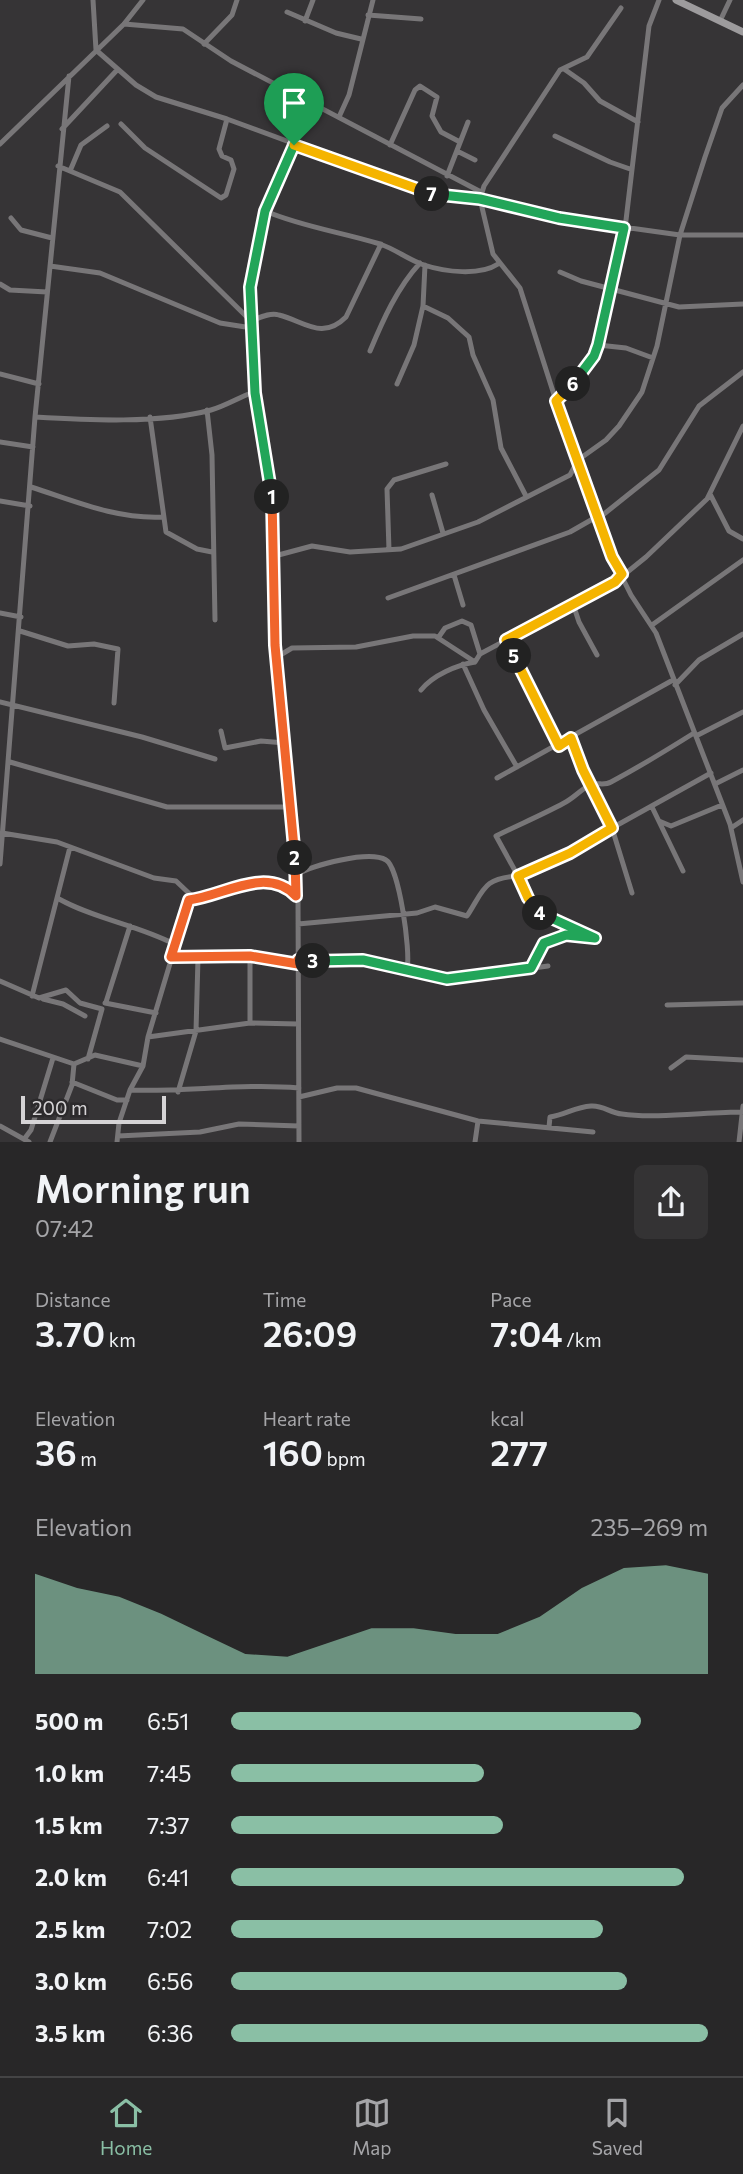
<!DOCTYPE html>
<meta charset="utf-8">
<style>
:root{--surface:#282728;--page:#343334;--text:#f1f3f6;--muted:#a5a5a8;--line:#444445;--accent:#8abfa5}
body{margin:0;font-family:Commissioner,sans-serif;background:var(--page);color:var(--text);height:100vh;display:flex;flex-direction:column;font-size:26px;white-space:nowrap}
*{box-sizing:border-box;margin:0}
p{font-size:23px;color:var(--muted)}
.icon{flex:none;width:38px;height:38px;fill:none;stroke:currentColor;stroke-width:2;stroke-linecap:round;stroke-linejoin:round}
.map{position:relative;height:1142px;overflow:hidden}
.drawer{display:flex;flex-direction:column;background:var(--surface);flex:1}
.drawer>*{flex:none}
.scale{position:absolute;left:21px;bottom:18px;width:145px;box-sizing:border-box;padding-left:7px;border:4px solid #d6d4d6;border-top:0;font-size:19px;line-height:24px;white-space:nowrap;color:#d6d4d6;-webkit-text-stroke:5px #2c2a2c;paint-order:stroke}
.pin{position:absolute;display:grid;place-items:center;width:60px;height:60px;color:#fff;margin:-72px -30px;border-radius:50% 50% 50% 0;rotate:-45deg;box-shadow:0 0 7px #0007}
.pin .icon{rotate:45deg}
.km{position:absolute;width:35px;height:35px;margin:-18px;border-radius:50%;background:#222;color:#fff;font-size:19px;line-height:35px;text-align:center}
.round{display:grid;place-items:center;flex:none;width:74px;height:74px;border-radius:10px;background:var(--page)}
.overview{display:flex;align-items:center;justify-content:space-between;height:119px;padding:0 35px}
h1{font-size:38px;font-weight:600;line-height:52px}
.stats{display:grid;grid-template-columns:repeat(3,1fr);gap:10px;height:119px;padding:7px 35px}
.stats div{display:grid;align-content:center}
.stats b{font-size:35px;font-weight:600}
.stats small{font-size:19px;font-weight:400}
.stats p{font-size:19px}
.chart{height:196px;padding:14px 35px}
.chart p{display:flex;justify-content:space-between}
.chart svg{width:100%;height:126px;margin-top:7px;fill:var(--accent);opacity:.7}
ul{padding:0 35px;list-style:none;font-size:23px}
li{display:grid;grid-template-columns:112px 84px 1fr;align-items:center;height:52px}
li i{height:18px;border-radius:9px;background:var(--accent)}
.tab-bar{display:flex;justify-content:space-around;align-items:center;height:98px;border-top:2px solid var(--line);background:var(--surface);font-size:19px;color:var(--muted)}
.tab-bar a{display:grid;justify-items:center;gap:4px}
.tab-bar .current{color:var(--accent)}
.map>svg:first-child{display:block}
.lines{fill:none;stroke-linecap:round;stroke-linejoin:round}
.minor{stroke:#787678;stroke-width:5}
.secondary{stroke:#9d9b9d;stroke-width:7}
.split-1-casing{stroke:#fff;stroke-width:14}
.split-2-casing{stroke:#fff;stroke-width:14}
.split-3-casing{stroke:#fff;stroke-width:14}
.split-4-casing{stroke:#fff;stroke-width:14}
.split-5-casing{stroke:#fff;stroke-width:14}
.split-6-casing{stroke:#fff;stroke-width:14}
.split-7-casing{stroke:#fff;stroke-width:14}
.split-8-casing{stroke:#fff;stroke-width:14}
.split-1{stroke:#22a559;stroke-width:9}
.split-2{stroke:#f0652b;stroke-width:9}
.split-3{stroke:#f0652b;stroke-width:9}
.split-4{stroke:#22a559;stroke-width:9}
.split-5{stroke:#f5b400;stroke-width:9}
.split-6{stroke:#f5b400;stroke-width:9}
.split-7{stroke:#22a559;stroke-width:9}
.split-8{stroke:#f5b400;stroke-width:9}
</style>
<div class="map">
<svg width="743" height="1142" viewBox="0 0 743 1142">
<rect width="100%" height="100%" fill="#363436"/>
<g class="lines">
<path class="minor" d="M93,0l3,50 40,35 20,12 71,22 201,74 52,6 79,19 121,17h63
M621,8l-34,49 -27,13 -76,116 -4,13 13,55 27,34 36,113 56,156 19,38 25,38 74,191 13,58
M287,12l49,21 25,6
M368,15l53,4
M305,21l8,-21
M720,21l10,-21
M124,24l59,5 48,32 250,131
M204,44l28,-29 5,-15
M564,69l20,14 16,18 38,21
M339,117l10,-22 24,-95
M121,124l24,24 76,50 5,-3 8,-26 -3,-9 -9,-4 -3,-7 8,-30
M62,129l56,-60
M555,136l55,26 20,7
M0,144l124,-120 19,-24
M390,145l25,-55 5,-4 17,11 -5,19 9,16 19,10
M457,151l18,9
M58,166l62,26 131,129c8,-3 19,-9 28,-6 25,6 43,26 67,2l35,-73
M70,171l11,-26 26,-19
M447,176l21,-54
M265,211c38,16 76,21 115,33 15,5 29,16 44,21 21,7 56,11 74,-1
M11,218l10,12 31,8
M50,266l50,7 120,50 32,5
M560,272l21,9 98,26 64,-3
M0,284l10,6 37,2
M423,306l25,12 21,19 4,18 20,45 8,48 25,48
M598,345l28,3 27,10
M370,351c13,-31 27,-63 50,-88
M0,374l39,10
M397,384l17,-39 9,-39 2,-41
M255,393c-2,-36 -8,-73 -4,-109 4,-50 22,-94 43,-139
M556,401l25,-26 17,-30 26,-108 25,-211 10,-26
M207,410l5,45 3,165
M35,417c52,3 125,7 176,-7 14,-4 27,-12 40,-17l7,2 14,99 3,151 23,253 1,244
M150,417l16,115 31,17 15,3
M0,442l33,5
M31,487c44,14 84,32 131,30
M710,494l19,37 14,8
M432,495l11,38
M0,501l30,5
M599,518l60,-48 40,-64 44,-34
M389,550l-2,-61 7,-9 52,-16
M271,557l41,-11 38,6 51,-3 77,-27 92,-47 8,-15 28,-20 13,-14 23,-34 15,-46 23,-111 25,-78 17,-49 21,-23
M454,575l9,30
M388,598l182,-66 28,-16
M573,604l6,18 18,33
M0,613l21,4
M652,625l91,-65
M20,631l48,15 26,-2 24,5 -4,54
M438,638l7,-10 17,-7 9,4 9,29
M506,640l53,106
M277,657l15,-9 64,-1 57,-11h22l40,26
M463,664l21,46 33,57
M675,685l24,-25 44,-26
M421,690c12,-15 36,-25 54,-28l5,-8 135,-72 31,-25 61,-58 36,-73
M0,702l142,35 73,22
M221,731l4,17 36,-7 24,2
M696,736l47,-24
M571,738c11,32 26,60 41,90l-42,25 -52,23 -22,-40c22,-11 46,-21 68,-33 10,-5 16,-13 26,-18 8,-3 14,1 21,-3 28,-15 56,-32 83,-49
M10,762l157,45h122
M497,778l176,-98
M715,784l28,-14
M652,807l31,64
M659,821l12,5 51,-21
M731,828l12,-8
M2,833l55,9 97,36 22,3 19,18
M0,864l35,-447 34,-341
M296,875c17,-10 73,-25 90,-15 13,7 25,92 21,109
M632,893l-20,-65 99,-55
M59,899c36,20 78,26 115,45
M298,924l119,-11 18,-6 32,9c17,-26 16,-38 51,-40l21,37 56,25 -29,-3 -22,8 -13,25
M171,957l79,-1 48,8
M298,960l36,2 29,-2 84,20 101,-14
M0,981l39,17 27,-8 14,13 22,6 -14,50
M32,996l38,-149
M43,999l20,5 22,12
M106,1002l24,-76
M105,1003l51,10
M667,1005l76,-2
M250,1023v-67
M148,1037l102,-14 48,1
M0,1039l74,25 21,-9 48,11
M671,1068l15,-11 57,3
M72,1082l45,18h10
M130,1090c56,2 113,-7 169,-2
M178,1092l18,-61 2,-73
M299,1097l38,-9h19l122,33 115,11
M0,1126l29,16
M549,1127l1,-10c15,-2 25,-10 41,-11 12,-1 19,7 31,8 31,5 86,-2 120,-2
M118,1136l82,-4 39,-8 60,2
M25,1138l6,-8 22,-72
M50,1142l22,-57 2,-21
M117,1142l2,-19 11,-33 13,-24 5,-29 41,-137c35,-3 77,-35 107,-4
M475,1142l3,-21
M739,1142l4,-36"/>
<path class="secondary" d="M676,0l67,32"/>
</g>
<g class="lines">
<defs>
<path id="split-1" d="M272,497l-17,-104 -5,-106 15,-76 29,-66"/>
<path id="split-2" d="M272,497l3,148 20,213"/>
<path id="split-3" d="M295,858l1,38c-30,-31 -72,0 -107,4l-18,57 79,-1 48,8v-4l15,1"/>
<path id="split-4" d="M313,961l50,-1 84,19 84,-11 13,-25 22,-8 29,3 -55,-25"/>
<path id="split-5" d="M514,656l45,90 12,-8 12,32 29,58 -42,25 -52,23 10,22 12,15"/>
<path id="split-6" d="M514,656l-8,-16 109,-58 7,-8 -10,-17 -56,-156 17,-17"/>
<path id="split-7" d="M432,194l48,5 79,19 65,10 -26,117 -4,11 -21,28"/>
<path id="split-8" d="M294,145l138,49"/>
</defs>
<use href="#split-1" class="split-1-casing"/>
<use href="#split-2" class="split-2-casing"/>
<use href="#split-3" class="split-3-casing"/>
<use href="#split-4" class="split-4-casing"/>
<use href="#split-5" class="split-5-casing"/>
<use href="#split-6" class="split-6-casing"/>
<use href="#split-7" class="split-7-casing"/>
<use href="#split-8" class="split-8-casing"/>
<use href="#split-1" class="split-1"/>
<use href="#split-2" class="split-2"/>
<use href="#split-3" class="split-3"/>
<use href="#split-4" class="split-4"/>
<use href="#split-5" class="split-5"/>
<use href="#split-6" class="split-6"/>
<use href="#split-7" class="split-7"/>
<use href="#split-8" class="split-8"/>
</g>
</svg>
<div class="scale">200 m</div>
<div class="pin" style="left:294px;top:145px;background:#1e9e55"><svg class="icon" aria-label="arrive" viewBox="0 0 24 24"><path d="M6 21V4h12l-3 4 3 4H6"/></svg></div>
<b class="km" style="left:272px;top:497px">1</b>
<b class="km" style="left:295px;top:858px">2</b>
<b class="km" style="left:313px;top:961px">3</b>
<b class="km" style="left:540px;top:913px">4</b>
<b class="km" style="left:514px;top:656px">5</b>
<b class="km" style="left:573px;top:384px">6</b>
<b class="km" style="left:432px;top:194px">7</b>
</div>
<section class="drawer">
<div class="overview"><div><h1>Morning run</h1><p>07:42</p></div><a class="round"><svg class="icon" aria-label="share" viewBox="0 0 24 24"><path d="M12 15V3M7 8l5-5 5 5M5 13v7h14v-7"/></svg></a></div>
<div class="stats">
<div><p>Distance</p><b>3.70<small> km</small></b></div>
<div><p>Time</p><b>26:09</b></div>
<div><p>Pace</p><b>7:04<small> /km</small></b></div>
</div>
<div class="stats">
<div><p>Elevation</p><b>36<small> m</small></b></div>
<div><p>Heart rate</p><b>160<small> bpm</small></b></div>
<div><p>kcal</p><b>277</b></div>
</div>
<div class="chart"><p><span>Elevation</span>235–269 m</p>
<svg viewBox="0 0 160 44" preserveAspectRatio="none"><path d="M0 44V9L10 14L20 17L30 23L40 30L50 37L60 38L70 33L80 28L90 28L100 30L110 30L120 24L130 14L140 7L150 6L160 9V44z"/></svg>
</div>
<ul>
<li><b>500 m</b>6:51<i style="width:86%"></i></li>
<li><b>1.0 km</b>7:45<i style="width:53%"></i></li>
<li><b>1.5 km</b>7:37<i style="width:57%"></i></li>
<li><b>2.0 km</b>6:41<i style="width:95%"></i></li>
<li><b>2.5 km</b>7:02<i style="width:78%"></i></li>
<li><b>3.0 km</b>6:56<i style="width:83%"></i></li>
<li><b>3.5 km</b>6:36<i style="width:100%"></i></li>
</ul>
</section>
<nav class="tab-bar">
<a class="current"><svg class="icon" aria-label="home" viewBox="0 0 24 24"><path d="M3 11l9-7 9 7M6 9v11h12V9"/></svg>Home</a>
<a><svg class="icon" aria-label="map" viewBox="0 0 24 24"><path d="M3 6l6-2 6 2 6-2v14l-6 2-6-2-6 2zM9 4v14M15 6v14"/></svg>Map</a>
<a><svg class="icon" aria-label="saved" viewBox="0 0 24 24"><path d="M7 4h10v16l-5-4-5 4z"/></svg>Saved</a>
</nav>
